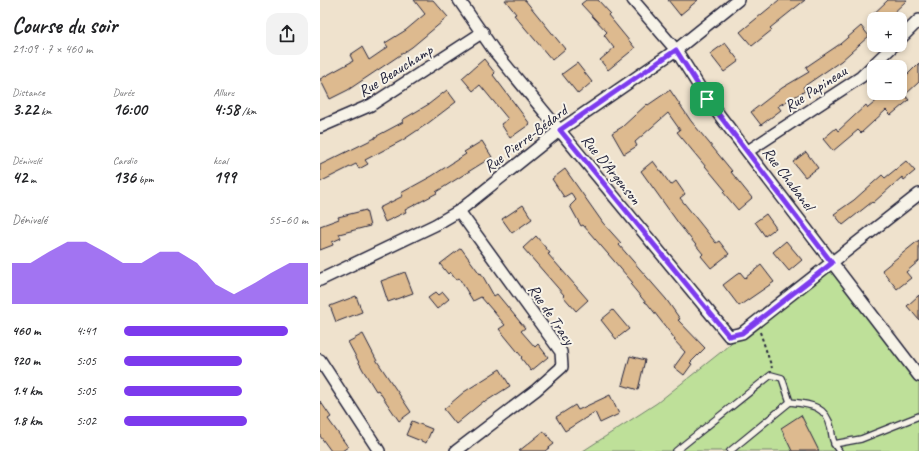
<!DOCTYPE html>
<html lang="fr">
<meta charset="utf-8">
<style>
:root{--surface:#fff;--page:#f2f2f2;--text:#202124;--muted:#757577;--accent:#7c3aed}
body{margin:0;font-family:Caveat,sans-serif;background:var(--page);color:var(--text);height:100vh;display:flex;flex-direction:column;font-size:15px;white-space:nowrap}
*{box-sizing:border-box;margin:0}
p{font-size:13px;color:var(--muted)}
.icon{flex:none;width:22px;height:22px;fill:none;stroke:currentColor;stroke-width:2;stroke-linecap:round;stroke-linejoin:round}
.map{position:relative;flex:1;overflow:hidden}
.drawer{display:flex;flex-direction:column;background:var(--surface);width:320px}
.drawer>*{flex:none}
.controls{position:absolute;left:547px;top:12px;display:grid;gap:8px}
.controls a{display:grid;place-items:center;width:40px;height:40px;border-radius:8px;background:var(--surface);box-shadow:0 2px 6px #0003;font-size:20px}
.pin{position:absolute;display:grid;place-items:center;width:34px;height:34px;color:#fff;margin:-17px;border-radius:8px;box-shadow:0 2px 6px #0006}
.round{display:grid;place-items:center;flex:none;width:42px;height:42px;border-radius:12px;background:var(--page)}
.headline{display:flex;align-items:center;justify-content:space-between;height:68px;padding:0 12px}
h1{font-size:22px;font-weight:600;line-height:30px}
.stats{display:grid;grid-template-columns:repeat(3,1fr);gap:6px;height:68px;padding:4px 12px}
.stats div{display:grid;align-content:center}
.stats b{font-size:17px;font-weight:600}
.stats small{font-size:11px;font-weight:400}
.stats p{font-size:11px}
.chart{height:112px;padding:8px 12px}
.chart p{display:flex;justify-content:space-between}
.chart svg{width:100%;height:72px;margin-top:4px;fill:var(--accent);opacity:.7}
ul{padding:0 12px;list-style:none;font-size:13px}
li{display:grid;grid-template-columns:64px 48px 1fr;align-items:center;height:30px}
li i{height:10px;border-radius:5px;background:var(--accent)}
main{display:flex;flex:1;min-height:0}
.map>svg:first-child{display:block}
.green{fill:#bee099;stroke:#70816a}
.building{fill:#ddba8f;stroke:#22223b}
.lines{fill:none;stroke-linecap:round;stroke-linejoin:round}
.lane-casing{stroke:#22223b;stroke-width:8}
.street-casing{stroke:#22223b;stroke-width:14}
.path{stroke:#22223b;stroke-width:2;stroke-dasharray:3 3;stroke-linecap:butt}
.lane{stroke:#f7f3e8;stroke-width:5.5}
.street{stroke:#f7f3e8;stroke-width:11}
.route-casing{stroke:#fff;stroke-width:8}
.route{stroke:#7c3aed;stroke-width:5}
.labels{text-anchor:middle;stroke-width:4;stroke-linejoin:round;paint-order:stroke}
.street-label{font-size:16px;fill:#22223b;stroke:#f7f3e8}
</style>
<main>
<section class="drawer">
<div class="headline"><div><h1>Course du soir</h1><p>21:09 · 7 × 460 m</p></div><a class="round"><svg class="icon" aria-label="share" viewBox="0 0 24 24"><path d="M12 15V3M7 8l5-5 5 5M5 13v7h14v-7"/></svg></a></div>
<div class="stats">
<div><p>Distance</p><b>3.22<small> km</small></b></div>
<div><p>Durée</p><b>16:00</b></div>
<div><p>Allure</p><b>4:58<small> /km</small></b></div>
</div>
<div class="stats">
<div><p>Dénivelé</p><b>42<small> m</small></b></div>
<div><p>Cardio</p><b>136<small> bpm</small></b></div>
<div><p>kcal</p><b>199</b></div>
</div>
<div class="chart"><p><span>Dénivelé</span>55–60 m</p>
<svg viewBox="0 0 160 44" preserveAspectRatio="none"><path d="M0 44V19L10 19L20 12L30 6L40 6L50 12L60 19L70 19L80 12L90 12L100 19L110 32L120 38L130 32L140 25L150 19L160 19V44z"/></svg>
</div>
<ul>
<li><b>460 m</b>4:41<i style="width:89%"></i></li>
<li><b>920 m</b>5:05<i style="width:64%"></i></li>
<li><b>1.4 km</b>5:05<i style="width:64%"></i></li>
<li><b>1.8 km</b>5:02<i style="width:67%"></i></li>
</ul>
</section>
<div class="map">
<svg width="599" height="451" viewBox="0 0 599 451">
<rect width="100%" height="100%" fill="#efe2cd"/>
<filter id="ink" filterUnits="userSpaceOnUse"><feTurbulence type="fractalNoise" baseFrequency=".025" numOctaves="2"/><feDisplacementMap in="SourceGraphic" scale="8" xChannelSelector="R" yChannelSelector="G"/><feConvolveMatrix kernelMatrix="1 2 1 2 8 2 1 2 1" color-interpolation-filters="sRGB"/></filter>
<g filter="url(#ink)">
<path class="green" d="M512,263l87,113v75h-336l74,-48 64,-51 21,-19z"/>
<path class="building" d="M94,0h19l15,17 -36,30 -64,43 -18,9 -10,-20 33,-18 -3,-6 12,-8 7,13 19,-13 -3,-4 21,-13 19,-16z
M185,0h20l40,49 -13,11 -38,-45 2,-1z
M266,0h12l12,13 -2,2 27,33 -27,22 -8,-10 14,-12 -10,-13 3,-3 -26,-28z
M348,0h30l-18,15z
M459,0h26l-35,28 2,2 -20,16 -12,-14z
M568,0h19l-20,19h-19z
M541,26l8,10 -28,25 -38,26 2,4 -27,15 3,4 -20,15 -10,-13 31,-24 27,-16 -3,-5 34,-23z
M405,43l14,18 -15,11 -14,-18z
M164,59l11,14 -2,2 37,49 -20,14 -9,-14 7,-5 -28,-34 -7,6 -11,-13z
M257,63l15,19 -14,12 -16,-20z
M599,63v19l-14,13 4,5 -18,15 -5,-5 -25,23 -3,-3 -25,21 -10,-12 13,-11 2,3 28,-26 2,3 18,-15h14v-11z
M127,90l9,12 -29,22 -24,16 -38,20 3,4 -9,5 -3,-5 -36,18v-17l55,-27v-1l28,-15 -1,-2 27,-16z
M350,90l21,31 41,50 -1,1 21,26 -14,12 -15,-18 2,-2 -48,-58 3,-2 -12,-17 -33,29 2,4 -13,8 -12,-21 10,-6 25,-23 1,1z
M162,141l10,16 -56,35 1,1 -32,17 1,2 -21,10 -6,-14 24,-12 -2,-3 31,-17 34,-22 -2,-2z
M486,152l12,16 -13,9 -12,-15z
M333,161l18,24 5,-4 9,13 -5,4 36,45 3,-2 10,13 -18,14 -10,-12 2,-2 -24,-30 -38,-53z
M586,161l9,10 -11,9 -2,-3 -29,26 -1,-1 -29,23 -9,-11 20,-14 28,-25 3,3z
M245,169l38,54 18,20 -2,2 47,54 14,20 -2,1 27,28 -15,15 2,1 -8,11 -10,-8 11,-15 -11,-12 1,-1 -28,-36h-1l-15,-18 2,-2 -50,-58 -2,1 -11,-20 6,-6 -5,-7 -7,4 -12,-18z
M203,205l9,14 -20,14 -10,-14z
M46,210l4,16 -31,8 2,4 -9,4 1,3 -13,5v-24l19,-7 -1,-2z
M446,214l10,14 -11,8 -10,-14z
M216,236l14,17 -2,1 40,46 -12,11 -13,-15 1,-1 -41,-47z
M599,240v21l-13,11 5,6 -14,11 -15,-19z
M466,241l16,19 -13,11 -16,-19z
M141,248l19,26 1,-1 13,23 3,-2 28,34 -4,3 14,16 3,-3 10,13 -17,14 -10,-13 1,-1 -23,-28 6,-4 -24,-28 -8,4 -14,-23 -3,2 -6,-8 -2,2 -8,-10z
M441,265l13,17 -35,24 -16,-21 17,-13 5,6z
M85,272l8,21 -25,9 -7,-21z
M116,292l3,3 4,-3 6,7 -12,10 -9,-11z
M599,295v25l-12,-14z
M36,296l6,16 -26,10 -6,-16z
M293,310l16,19 -13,10 -15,-19z
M43,334l14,27 34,51 -12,9 -21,-31 -2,1 -13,-21 -15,-28z
M310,356l15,4 -7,30 -16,-5z
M180,369l10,17 -25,16 -1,-1 -28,23 -12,-15 20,-17z
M290,395l9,19 -19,9 -5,-11 -30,19 -9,-14 19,-12 3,5z
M0,401l11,16 -3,2 20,28 -6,4h-11l-11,-15z
M481,415l18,36h-27l-11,-23z
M92,421l20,8 -6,14 -20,-8z
M224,431l10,13 -9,7h-26z"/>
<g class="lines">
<defs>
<path id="lane" d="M514,444l27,-5 58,-23
M356,451l95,-76 11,3 8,24
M410,451l60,-49c19,2 36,3 41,26 1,9 2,16 8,23"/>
<path id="street" d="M139,0l36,52 234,284 13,-3 177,-139
M313,0l43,50 31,49 212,277
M580,39l19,-19
M0,127l51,-22 112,-73
M428,151l113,-74 33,-32
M0,280l115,-55 24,-14 101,-81 116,-80 62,-50
M0,360l59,91
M136,451l80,-61 26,-23 -1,-15 -102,-141"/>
</defs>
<use href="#lane" class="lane-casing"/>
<use href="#street" class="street-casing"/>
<path class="path" d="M440,332l12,36"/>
<use href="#lane" class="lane"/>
<use href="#street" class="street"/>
</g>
</g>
<g class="lines" filter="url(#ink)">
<defs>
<path id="route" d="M356,50l31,49 125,164 -90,70 -13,3 -169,-206z"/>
</defs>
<use href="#route" class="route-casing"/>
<use href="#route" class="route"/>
</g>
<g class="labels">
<g class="street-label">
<text transform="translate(75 70) rotate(-32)" y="6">Rue Beauchamp</text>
<text transform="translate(495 88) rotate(-33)" y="6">Rue Papineau</text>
<text transform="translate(205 138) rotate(-37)" y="6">Rue Pierre-Bédard</text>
<text transform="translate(292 169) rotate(51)" y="6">Rue D'Argenson</text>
<text transform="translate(469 178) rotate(53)" y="6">Rue Chabanel</text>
<text transform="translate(232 314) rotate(56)" y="6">Rue de Tracy</text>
</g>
</g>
</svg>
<div class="controls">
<a>+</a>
<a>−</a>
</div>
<div class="pin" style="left:387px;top:99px;background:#1e9e55"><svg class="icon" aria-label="arrive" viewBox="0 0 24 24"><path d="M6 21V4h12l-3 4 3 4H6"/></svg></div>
</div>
</main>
